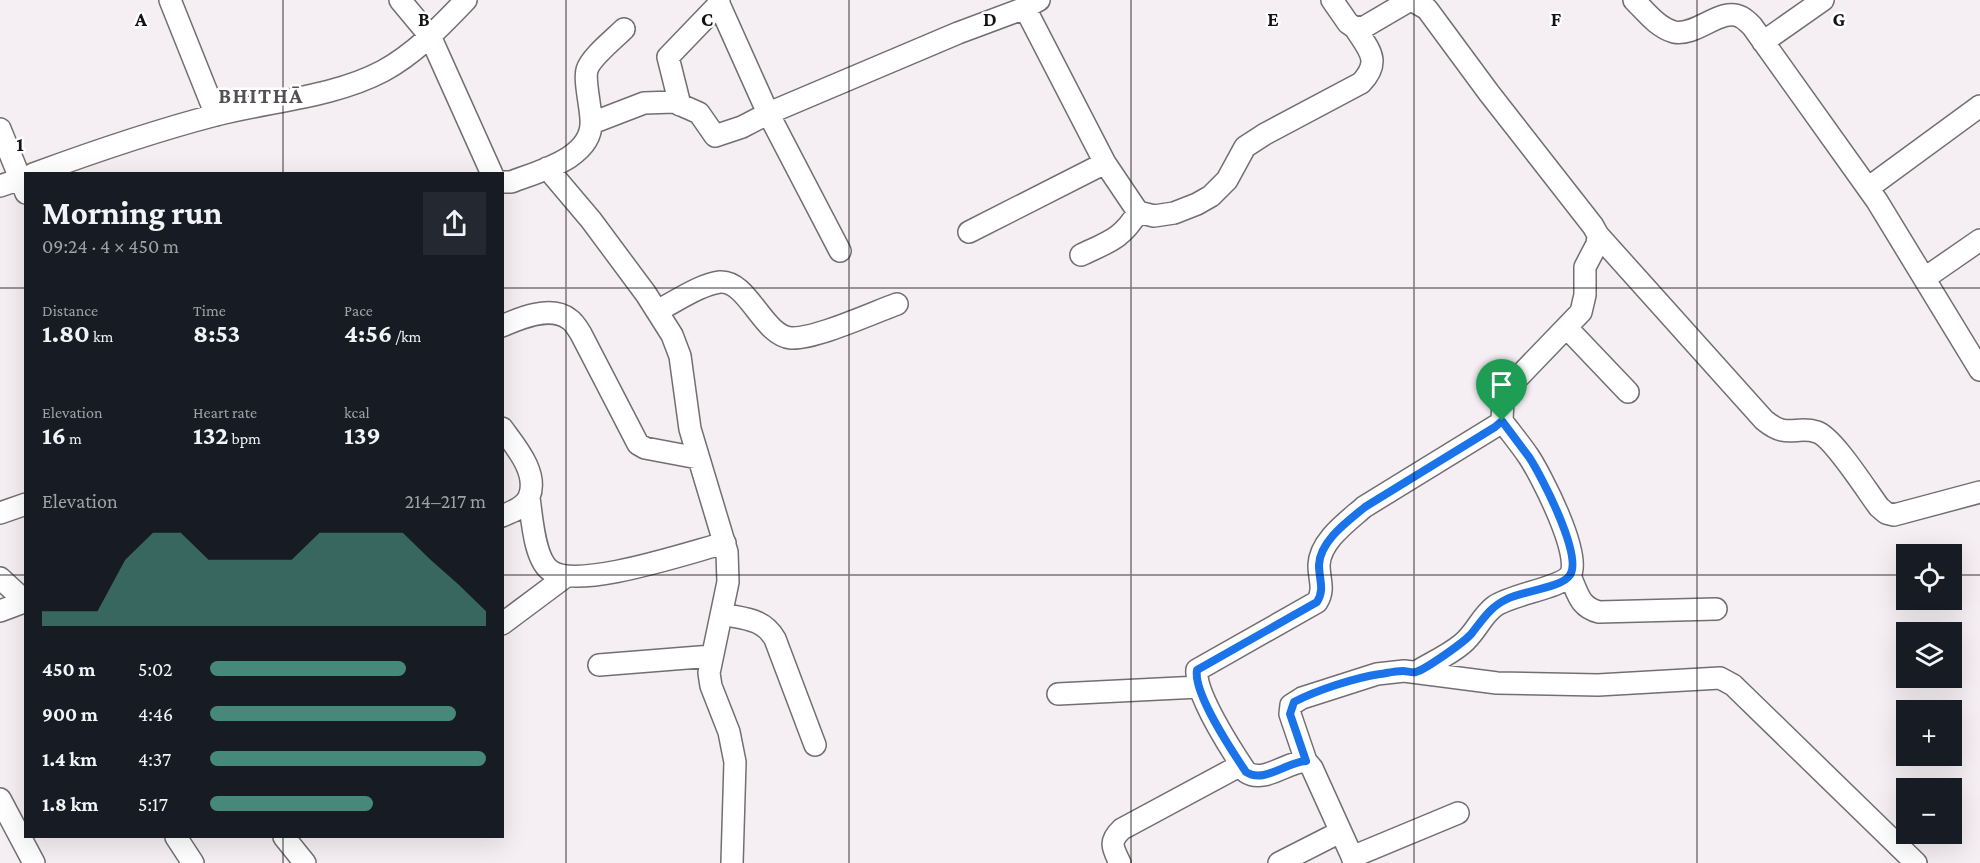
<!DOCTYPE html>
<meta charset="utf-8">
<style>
:root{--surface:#171b24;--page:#242831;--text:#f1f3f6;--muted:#9ea1a6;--accent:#46887a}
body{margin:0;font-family:"Crimson Pro",serif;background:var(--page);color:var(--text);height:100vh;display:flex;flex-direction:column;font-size:22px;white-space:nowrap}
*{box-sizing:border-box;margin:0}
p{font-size:20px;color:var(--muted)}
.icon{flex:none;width:33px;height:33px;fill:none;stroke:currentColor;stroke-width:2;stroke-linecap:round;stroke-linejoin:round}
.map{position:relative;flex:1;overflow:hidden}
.panel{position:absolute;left:24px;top:172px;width:480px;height:666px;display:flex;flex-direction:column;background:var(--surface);border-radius:0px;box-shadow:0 6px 24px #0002}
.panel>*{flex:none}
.tools{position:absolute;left:1896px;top:544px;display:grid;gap:12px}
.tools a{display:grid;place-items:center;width:66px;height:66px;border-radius:0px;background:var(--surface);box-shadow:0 6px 24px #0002;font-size:30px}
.pin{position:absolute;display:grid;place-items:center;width:51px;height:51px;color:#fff;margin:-62px -26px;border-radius:50% 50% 50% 0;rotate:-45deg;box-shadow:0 0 6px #0007}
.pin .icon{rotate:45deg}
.round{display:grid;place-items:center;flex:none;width:63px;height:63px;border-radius:0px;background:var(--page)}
.summary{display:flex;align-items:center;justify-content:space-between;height:102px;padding:0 18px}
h1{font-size:33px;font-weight:700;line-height:45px}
.figures{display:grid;grid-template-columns:repeat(3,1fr);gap:9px;height:102px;padding:6px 18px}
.figures div{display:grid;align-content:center}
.figures b{font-size:26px;font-weight:700}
.figures small{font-size:16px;font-weight:400}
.figures p{font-size:16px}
.chart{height:168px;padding:12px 18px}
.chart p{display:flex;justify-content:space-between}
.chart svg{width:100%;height:108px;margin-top:6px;fill:var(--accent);opacity:.7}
ul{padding:0 18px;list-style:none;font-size:20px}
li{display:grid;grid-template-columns:96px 72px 1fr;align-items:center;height:45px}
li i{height:15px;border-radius:8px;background:var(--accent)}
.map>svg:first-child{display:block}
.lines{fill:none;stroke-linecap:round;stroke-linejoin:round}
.minor-casing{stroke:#736e72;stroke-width:24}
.minor{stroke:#fff;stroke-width:21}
.route-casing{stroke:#fff;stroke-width:12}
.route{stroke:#1a73e8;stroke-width:8}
.grid{fill:none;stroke:#131113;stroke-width:1.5;stroke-opacity:0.55}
.labels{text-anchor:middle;stroke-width:5;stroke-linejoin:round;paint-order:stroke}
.district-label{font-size:22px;font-weight:bold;letter-spacing:1.5px;fill:#545054;stroke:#fff}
.grid-label{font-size:20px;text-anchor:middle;font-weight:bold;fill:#131113;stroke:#fff;stroke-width:5;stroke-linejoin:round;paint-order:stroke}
</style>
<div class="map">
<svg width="1980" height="863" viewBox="0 0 1980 863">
<rect width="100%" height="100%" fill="#f5eff4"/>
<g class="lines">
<defs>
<path id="minor" d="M170,0l46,115
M400,0l30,36 62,138
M1332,0l16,23 7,5 11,-2 41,-24 6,-1 14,8 62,84 104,133 5,9 -1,9 -12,23v28l-4,17 -76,79 -2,7 -1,23 -3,3 -135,83c-17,15 -44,34 -45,58 0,15 6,24 -2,37l-120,68c-3,23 35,81 49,102 18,12 40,-10 60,-11l6,7 43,95
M1634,0c12,12 23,27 40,32 22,5 48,-26 67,-15 4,2 8,6 11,9l125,175 103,169
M719,4l48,107 73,140
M1025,8l80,155 33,49 16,4 20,-3 23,-9 14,-8 16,-16 18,-33 20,-13 96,-51c21,-22 8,-33 -6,-55
M1763,42l60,-42
M680,105l-12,-48 51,-53v-4
M592,123l52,-20 30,-1 25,11 16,23 27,-9 27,-14 189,-80 67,-25 14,-8
M0,129l26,64
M547,168l44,52 55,74 26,41 8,21 10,73 37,123 1,30 -19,91 2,13 18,46 6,30 -3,101
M33,174c60,-22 121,-43 183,-59 54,-14 118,-18 167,-44 33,-18 58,-45 83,-71
M502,182h9c28,-11 83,-24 80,-62 0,-12 -7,-40 -4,-50 3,-12 28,-32 37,-41
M0,186l26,-9
M1868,188l112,-82
M969,232l136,-69
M1598,235l166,185c24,20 31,5 53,12 16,5 50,59 62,75l7,6 8,2 86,-23
M1081,255c27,-13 41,-16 57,-43
M1925,278l55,-38
M657,311c18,-9 44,-27 63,-29 28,-2 43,54 71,56 25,1 81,-25 106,-34
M502,326c18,-8 49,-21 67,-7 5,3 9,10 12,15l57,110 7,4 53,10
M1567,328l61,64
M502,428c13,18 37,45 27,69 -4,10 -17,15 -27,19
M529,498c3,19 5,62 22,73 28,19 139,-19 174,-28
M0,513l26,-9
M1570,576c8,17 9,31 29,36l117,-3
M0,578l26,24
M0,611l24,-9
M722,614c22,5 41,4 53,25l40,106
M502,624l63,-47
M599,665l113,-9
M1416,672c15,-9 33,-17 46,-28 14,-11 19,-28 33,-38 17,-12 66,-18 75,-31 13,-18 -29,-100 -41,-118 -8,-12 -18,-24 -27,-36
M1058,694l141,-7
M1306,761l-16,-47 1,-9 11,-7 75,-24 27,-3 93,12 101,2 122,-7 13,7 183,178
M0,799l34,64
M176,837l17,26
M284,837l21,26
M1352,857l106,-44
M1120,863c-7,-15 -12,-21 2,-34l119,-64
M1279,863l61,-31"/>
</defs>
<use href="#minor" class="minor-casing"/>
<use href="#minor" class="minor"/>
</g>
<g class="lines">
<defs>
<path id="route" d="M1502,421c9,12 18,24 27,36 12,18 54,99 41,118 -8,13 -48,16 -63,24 -17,8 -24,20 -35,34 -6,8 -46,36 -56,39 -4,1 -9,-1 -13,-1 -8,0 -16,2 -23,3 -26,4 -63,16 -86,28l-4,12 16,47c-20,1 -42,23 -60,11 -14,-21 -53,-79 -49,-102l120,-68c8,-13 2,-22 2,-37 1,-24 28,-43 46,-58l130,-80z"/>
</defs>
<use href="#route" class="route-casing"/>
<use href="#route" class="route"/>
</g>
<path class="grid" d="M283,0v174M566,0v863M849,0v863M1131,0v863M1414,0v863M1697,0v863M0,288h26M502,288h1478M0,575h26M502,575h1404M1952,575h28M283,837v26"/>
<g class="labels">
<g class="district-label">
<text x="261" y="103">BHITHĀ</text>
</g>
</g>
<g class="grid-label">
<text x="141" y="26">A</text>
<text x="424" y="26">B</text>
<text x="707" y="26">C</text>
<text x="990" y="26">D</text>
<text x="1273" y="26">E</text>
<text x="1556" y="26">F</text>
<text x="1839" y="26">G</text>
<text x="20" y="151">1</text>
</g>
</svg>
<div class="tools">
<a><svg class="icon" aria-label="locate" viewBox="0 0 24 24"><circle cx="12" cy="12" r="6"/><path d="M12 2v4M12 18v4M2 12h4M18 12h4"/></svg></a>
<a><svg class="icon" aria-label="layers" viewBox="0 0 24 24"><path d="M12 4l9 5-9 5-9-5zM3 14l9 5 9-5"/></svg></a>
<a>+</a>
<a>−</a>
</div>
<div class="pin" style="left:1502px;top:421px;background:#1e9e55"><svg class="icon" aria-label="arrive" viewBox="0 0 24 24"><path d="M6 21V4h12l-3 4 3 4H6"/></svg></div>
<section class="panel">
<div class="summary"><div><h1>Morning run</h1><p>09:24 · 4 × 450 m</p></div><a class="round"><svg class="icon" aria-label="share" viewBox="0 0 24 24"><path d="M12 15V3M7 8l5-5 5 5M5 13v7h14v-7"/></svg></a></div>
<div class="figures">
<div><p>Distance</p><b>1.80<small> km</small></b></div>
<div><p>Time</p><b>8:53</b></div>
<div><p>Pace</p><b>4:56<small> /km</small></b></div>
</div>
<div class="figures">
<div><p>Elevation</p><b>16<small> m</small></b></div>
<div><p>Heart rate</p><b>132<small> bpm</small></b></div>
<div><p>kcal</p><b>139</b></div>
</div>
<div class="chart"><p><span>Elevation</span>214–217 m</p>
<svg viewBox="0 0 160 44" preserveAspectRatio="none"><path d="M0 44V38L10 38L20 38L30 17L40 6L50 6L60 17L70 17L80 17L90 17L100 6L110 6L120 6L130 6L140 17L150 27L160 38V44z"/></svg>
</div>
<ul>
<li><b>450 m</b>5:02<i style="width:71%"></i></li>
<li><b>900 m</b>4:46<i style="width:89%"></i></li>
<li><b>1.4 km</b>4:37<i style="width:100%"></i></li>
<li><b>1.8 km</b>5:17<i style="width:59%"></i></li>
</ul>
</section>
</div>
